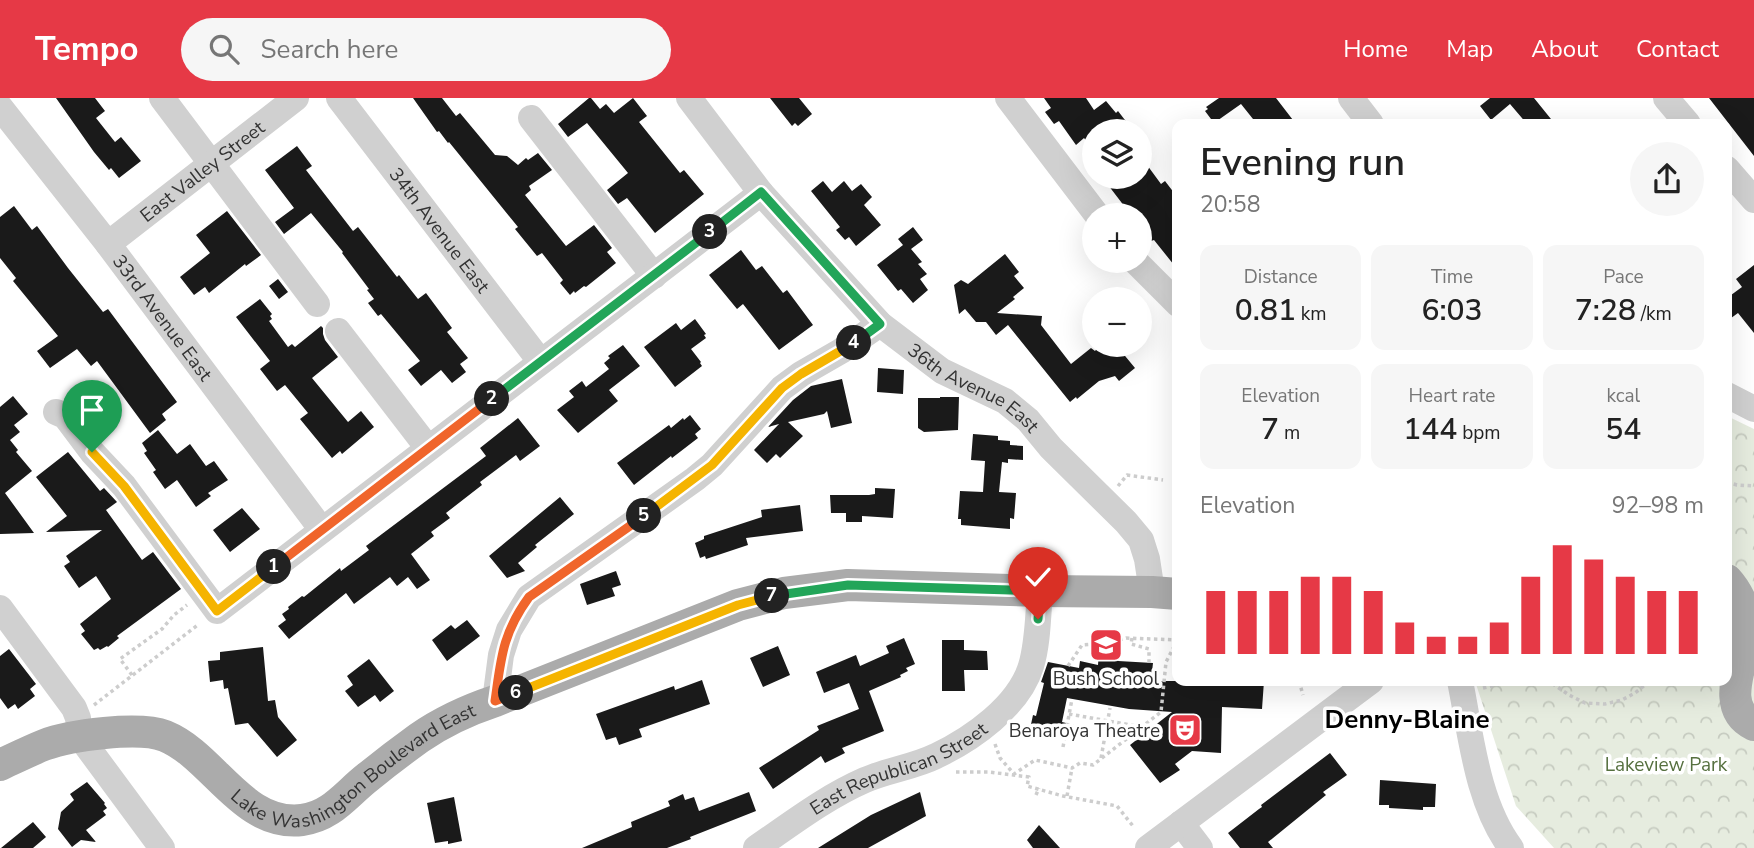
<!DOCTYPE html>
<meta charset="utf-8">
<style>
:root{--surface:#fff;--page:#f6f6f6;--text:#222;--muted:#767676;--accent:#e63946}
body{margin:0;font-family:"Nunito Sans",sans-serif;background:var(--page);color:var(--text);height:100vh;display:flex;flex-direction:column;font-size:26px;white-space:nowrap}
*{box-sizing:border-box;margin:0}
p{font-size:23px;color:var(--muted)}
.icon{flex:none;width:38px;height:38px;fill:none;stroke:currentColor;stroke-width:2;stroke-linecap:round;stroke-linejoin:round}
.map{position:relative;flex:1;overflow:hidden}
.panel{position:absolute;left:1172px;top:21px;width:560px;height:567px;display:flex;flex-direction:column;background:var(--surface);border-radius:14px;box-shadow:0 7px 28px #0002}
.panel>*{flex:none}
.tools{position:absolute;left:1082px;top:21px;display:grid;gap:14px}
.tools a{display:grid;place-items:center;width:70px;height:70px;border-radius:50%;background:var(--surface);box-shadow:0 7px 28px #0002;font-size:35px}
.pin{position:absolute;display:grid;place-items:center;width:60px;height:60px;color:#fff;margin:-72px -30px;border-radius:50% 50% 50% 0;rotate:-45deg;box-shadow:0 0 7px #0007}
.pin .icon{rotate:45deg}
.km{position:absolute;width:35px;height:35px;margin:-18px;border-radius:50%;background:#222;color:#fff;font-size:19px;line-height:35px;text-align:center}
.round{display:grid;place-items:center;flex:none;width:74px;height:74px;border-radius:37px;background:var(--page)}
.overview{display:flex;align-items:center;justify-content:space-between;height:119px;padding:0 28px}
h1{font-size:38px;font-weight:600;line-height:52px}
.metrics{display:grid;grid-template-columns:repeat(3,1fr);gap:10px;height:119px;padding:7px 28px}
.metrics div{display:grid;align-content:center;border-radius:14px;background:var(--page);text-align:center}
.metrics b{font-size:30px;font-weight:600}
.metrics small{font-size:19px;font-weight:400}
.metrics p{font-size:19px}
.chart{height:196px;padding:14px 28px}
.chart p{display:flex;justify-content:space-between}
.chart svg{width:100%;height:126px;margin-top:7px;stroke:var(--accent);stroke-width:6}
header{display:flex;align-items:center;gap:42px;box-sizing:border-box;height:98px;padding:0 35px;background:var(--accent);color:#fff}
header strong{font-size:33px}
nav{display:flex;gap:38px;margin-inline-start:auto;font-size:24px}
.search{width:490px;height:63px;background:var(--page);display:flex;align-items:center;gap:18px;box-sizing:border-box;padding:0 24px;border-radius:38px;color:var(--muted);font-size:26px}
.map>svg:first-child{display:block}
.forest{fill:url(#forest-crowns)}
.building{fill:#1a1a1a}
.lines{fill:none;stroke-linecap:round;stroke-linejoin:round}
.path{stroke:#cdcdcd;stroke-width:3.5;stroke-dasharray:3.5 3.5;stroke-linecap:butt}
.minor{stroke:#d0d0d0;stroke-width:26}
.major{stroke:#ababab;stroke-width:32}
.split-1-casing{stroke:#fff;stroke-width:14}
.split-2-casing{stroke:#fff;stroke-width:14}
.split-3-casing{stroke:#fff;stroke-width:14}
.split-4-casing{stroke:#fff;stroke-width:14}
.split-5-casing{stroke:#fff;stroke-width:14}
.split-6-casing{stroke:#fff;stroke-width:14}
.split-7-casing{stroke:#fff;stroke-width:14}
.split-8-casing{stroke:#fff;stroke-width:14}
.split-1{stroke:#f5b400;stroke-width:9}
.split-2{stroke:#f0652b;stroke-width:9}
.split-3{stroke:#22a559;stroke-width:9}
.split-4{stroke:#22a559;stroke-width:9}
.split-5{stroke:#f5b400;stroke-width:9}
.split-6{stroke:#f0652b;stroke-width:9}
.split-7{stroke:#f5b400;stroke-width:9}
.split-8{stroke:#22a559;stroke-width:9}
.labels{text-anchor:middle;stroke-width:7;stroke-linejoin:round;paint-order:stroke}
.street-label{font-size:19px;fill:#333;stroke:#fff}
.poi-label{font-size:19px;fill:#333;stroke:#fff}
.park-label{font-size:19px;fill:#56703f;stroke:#fff}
.district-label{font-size:26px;font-weight:bold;fill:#000;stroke:#fff}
</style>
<header>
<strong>Tempo</strong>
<div class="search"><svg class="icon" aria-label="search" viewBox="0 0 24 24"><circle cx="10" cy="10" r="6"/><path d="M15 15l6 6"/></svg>Search here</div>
<nav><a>Home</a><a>Map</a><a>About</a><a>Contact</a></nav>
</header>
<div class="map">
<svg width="1754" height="750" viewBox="0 0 1754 750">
<defs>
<pattern id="forest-crowns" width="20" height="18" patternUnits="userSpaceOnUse" patternTransform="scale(1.75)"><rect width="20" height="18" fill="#e6ecdf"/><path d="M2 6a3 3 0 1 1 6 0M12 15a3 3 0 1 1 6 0" fill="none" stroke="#c6cbc0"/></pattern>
</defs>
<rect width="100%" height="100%" fill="#fff"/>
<path class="forest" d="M1727,318l27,13v419h-200l-38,-42 -41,-125h252z"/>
<path class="building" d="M56,0h39l10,13 -9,7 19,24 6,-5 20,24 -22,17 -8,-10 -2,2 -15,-18z
M413,0h29l14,18 4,-3 35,42 12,1 11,9 8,-7 2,2 10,-7 14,17 -23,16 2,4 -6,5 41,51 28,-21 18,23 -5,4 9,11 -30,24 -2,-1 -9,7 -1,-2 -4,4 -10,-12 3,-3 -21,-27 -5,3 -22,-27 3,-2 -69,-85 -1,1 -9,-12 -2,1z
M589,0h2l9,11 6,-5 8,9 19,-15 14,18 -8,6 41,51 4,-3 20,24 -49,39 -28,-35 -9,6 -11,-14 21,-17 -41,-50 -19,14 -10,-13z
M770,0h29l13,16 -14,12 -3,-3 -3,3z
M1044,0h42l8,12 12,-9 10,12 2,-2 10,13 -9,7h-25v19l-10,-12 -8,7 -17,-24 -5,3 -9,-12 6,-4z
M1219,0h57l20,26h-39l-16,-20 -27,19 -9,-12 3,-2 -2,-2z
M1490,0h44l21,26h-28l-17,-20 -19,16 -11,-14z
M1709,0h45v58z
M297,48l15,20 -6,4 47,61 5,-4 39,50 2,-2 19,24 8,-6 26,35 -5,4 21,26 -8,6 6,8 -14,11 -11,-13 -20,16 -13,-16 12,-9 -39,-47 -3,2 -10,-13 6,-4 -7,-9 2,-1 -27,-36 1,-1 -32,-39 -27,21 -9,-12 19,-14 -29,-38z
M1139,56l22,30 4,-3 13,17v72l-24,-30 -3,1 -12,-15v-11h-8l-29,-38h37z
M823,83l9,11 12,-11 8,10 9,-7 11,13 -8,8 17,20 -25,21 -7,-9 -4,3 -9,-10 4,-3 -29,-36z
M14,108l18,24 5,-4 31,42 35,44 5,-3 69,93 -15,12 4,6 -16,13 -53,-72 -6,5 -14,-17 -27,19 -13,-17 21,-15 -45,-55 3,-3 -16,-20v-41z
M227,113l34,44 -15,11 -1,-2 -36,29 -4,-6 -11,8 -14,-18 30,-24 -14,-18z
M913,129l10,13 -12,9 11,13 -4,2 9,10 -7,5 8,11 -15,13 -12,-14 -3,2 -21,-26 26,-20 -5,-6z
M741,152l15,20 6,-4 21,27 4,-3 26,35 -34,25 -36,-46 -6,5 -28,-34z
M1005,156l14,18 -5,4 10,12 -11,9 2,2 -18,14 45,3 -1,9 30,39 20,-16 4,3 5,-6h16l19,23 -16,13 -4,-5 -16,5 -22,18 -1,-2 -6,5 -62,-77 -12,10 -10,-13h-10l-11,-13 -6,5 -5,-29 7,-5 7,4z
M1754,167v68l-16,-20 -11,8v-23l15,-11 -6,-8z
M278,181l10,13 -9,7 -10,-13z
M260,201l12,15 -2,2 2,3 -3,2 19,26 4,-3 3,3 26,-21 2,2v6l2,6 13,17 -26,21 36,44 13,-11 13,16 -32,27 -2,-3 -8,7 -32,-39 8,-6 -23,-28 -8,6 -17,-22 10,-8 -34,-44z
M695,221l11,15 -2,1 2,3 -15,11 10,13 -1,1 2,3 -27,21 -31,-40 32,-24 5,7z
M623,247l17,21 -31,24 9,11 -40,32 -21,-23 17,-13 -5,-6 13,-10 4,6 23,-18 -5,-6 6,-5 -2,-2z
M878,270l26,2 -1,24 -26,-2z
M842,281l10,44 -21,5 -4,-17 -3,3 -36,8 15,14 -23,22 -4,-4 -9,9 -13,-13 25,-26 -11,3 25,-27 18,-14z
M13,298l15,18 -14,11 6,7 -10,8 8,10 -2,2 16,19 -27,22 29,40 -34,1v-127z
M940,299h19l-1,33 -34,2 -6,-4v-30h22z
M690,317l11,14 -6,5 3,4 -26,20 -1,-2 -37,29 -17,-22 52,-38 2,3 12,-10 1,2z
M518,320l22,28 -20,15 -4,-6 -36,27 2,3 -36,28 4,5 -19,14 3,4 -23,18 19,26 -13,9 -9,-12 -11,9 -7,-9 -36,27 -8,-11 -57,46 -11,-13 8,-6 -4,-6 7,-5 -1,-2 14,-11 2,1 36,-29 1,3 28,-21 -3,-4 120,-90 -6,-8z
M158,332l19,24 13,-10 16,22 8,-5 14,19 -20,13 3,3 -15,11 -19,-27 -12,9 -12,-17 3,-2 -12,-17 3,-2 -5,-8z
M973,336l25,2v4l12,1v4l13,1v14l-15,-1v4l-6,-1 -3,30 17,1 -2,26 -4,-1v11l-49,-4v-6h-3l2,-28 23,1 2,-31 -14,-1z
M68,354l32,39 4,-3 13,14 -11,8 36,50 11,-8 28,37 -64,47 2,2 -11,9 -1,-1 -7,4 -2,-2 -4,2 -13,-16 4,-3 -5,-7 31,-25 -15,-23 -17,12 -15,-22 6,-4 -4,-6 36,-26 -56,2 21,-16 -31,-39z
M875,390l20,1 -2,29 -31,-2v6h-16v-9h-15l-1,-18h39l6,-1z
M560,399l14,17 -39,31 2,2 -19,16 7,8 -18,7 -18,-22z
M800,407l3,26 -57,7 2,7 -42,14 -1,-3 -5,2 -5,-15 9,-4v-3l58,-19 -1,-7z
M242,410l18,21 -30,23 -17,-22z
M616,473l5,14 -9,3 3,8 -28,9 -7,-21z
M467,522l13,16 -33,25 -15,-21 19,-15 4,4z
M904,540l11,26 -9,4 2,3 -8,4 1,2 -32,14 15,40 -42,17 3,5 -20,10 -4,-7 -48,33 -14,-21 60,-38 -2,-4 42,-17 -10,-26 -25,10 -8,-21 40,-17 4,11 29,-13 -3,-7z
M942,542h22v10l23,1 1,19h-24l1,21h-23z
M778,548l12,29 -27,12 -13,-29z
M263,549l5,54 7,-1 3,17 19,23 -20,17 -29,-34 -13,2 -7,-37 -4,1 -1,-9 -13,2 -2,-21 12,-1v-8z
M9,551l27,35 -6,5 5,7 -17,13 -3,-5 -7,5 -8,-11v-42z
M1099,553l20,2 -1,8 35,2 -1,9h8l-1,9h105l-2,28 -40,-2 -1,46 -29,-2 -17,13 5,6 -20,13 -30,-38 42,-33 -43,-3 -62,-11 -5,24 12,3 -2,11 -42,-7 3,-14 3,1 8,-33 -3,-1 7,-20 31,6 1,-7 18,4z
M369,561l25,32 -14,11 -5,-7 -17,12 -13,-16 8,-6 -6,-9z
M702,582l8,24 -71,25 3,8 -23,8 -3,-8 -10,3 -10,-26 78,-28 1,4z
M1330,655l17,22 -24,17 3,3 -58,47 5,6h-33l-12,-15 31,-24 3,-2 -1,-2z
M1380,682l56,4 -1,23h-12v3l-34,-2v-3h-10z
M87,684l18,21 -1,1 3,4 -4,3 3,4 -20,15 10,12 -15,-2 -9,7 -14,-18 3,-17 13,-12 -4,-6z
M749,694l7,19 -66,26 1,2 -24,9h-85l50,-21 -1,-5 39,-16 -2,-5 15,-7 2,6 9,-3 5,14z
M920,694l6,24 -58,32h-50l53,-33z
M454,699l8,44 -14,3v-3l-13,2 -8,-40z
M33,724l13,15 -13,11h-32z
M1039,727l21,23h-27l-6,-8z"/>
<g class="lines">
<path class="path" d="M1727,384l10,3 17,1
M1118,388l9,-11 36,5
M1132,540l-1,6 18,5v14
M1068,568l14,-21 28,-2 16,-5 52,2
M132,577l-12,-16 42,-30 12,-14 13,-10
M1299,583l4,14
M1483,590l26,-6 44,2 16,11 16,8 20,1 17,-4 13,-7 15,-12
M94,607l105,-81
M1069,616l73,13
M995,646l5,14 14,16 21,-14 37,8 8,-5 13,2 68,-53 5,-50 12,-23
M1063,649l9,-48
M1101,660l9,-50
M956,674h33l40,5 -2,9 36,10 54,10 16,20
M1036,697l3,-7
M1067,698l5,-28"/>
<g class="minor">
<path d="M162,0l155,206"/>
<path id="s1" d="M339,0l201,263"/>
<path id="s2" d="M689,0l72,95 119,131 62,47 63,30 23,19 23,28 75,74 15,18 6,19 5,33"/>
<path d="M1008,0l89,117"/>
<path d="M1351,0l20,26"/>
<path d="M1666,0l22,26"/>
<path id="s3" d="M0,9l108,137 214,286"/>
<path d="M531,20l123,158"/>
<path d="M1727,71l27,31"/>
<path id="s4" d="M108,146l188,-146"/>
<path d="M1135,163l43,43"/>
<path d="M338,233l90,117"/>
<path d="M1727,297l27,14"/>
<path d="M56,314l9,4 27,36 32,34 93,125 544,-418"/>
<path d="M0,510l74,100 4,10 2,19 82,111"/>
<path d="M1460,583c11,54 17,122 51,167"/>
<path d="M495,603l6,-46 8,-25 20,-33 166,-118 17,-14 70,-77 19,-14 40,-23 39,-27"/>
<path d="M1181,725l19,25"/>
<path id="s5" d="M756,750c35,-24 70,-51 109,-68 23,-10 49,-13 71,-24 36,-17 83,-50 95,-90 7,-23 7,-51 9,-75"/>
<path d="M1148,750l223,-167"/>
</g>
<g class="major">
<path d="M1727,482c12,13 20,33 20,50 -1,29 -30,77 7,95"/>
<path id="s6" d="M0,667c15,-7 29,-14 44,-20 26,-10 95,-19 121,-9 49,20 77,91 137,84 30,-4 44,-26 66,-43 16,-13 33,-26 51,-39 23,-16 49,-28 76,-37l243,-96 46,-12 64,-8 192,6 112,1 26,2"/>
</g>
</g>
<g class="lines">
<defs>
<path id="split-1" d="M92,354l32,34 93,125 57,-44"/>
<path id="split-2" d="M274,469l218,-168"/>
<path id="split-3" d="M492,301l218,-167"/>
<path id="split-4" d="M710,134l51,-40 119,132 -26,19"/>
<path id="split-5" d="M644,418l68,-51 70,-77 19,-14 53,-31"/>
<path id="split-6" d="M516,595l-21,8c6,-42 7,-67 34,-104l115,-81"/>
<path id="split-7" d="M516,595l222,-88 34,-9"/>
<path id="split-8" d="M772,498l76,-11 192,6 -2,28"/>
</defs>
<use href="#split-1" class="split-1-casing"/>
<use href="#split-2" class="split-2-casing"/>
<use href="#split-3" class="split-3-casing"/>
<use href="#split-4" class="split-4-casing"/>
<use href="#split-5" class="split-5-casing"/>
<use href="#split-6" class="split-6-casing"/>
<use href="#split-7" class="split-7-casing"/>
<use href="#split-8" class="split-8-casing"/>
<use href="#split-1" class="split-1"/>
<use href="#split-2" class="split-2"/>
<use href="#split-3" class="split-3"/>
<use href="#split-4" class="split-4"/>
<use href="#split-5" class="split-5"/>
<use href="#split-6" class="split-6"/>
<use href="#split-7" class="split-7"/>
<use href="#split-8" class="split-8"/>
</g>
<defs>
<symbol id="school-square" viewBox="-11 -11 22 22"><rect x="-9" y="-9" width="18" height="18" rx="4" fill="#e63946" stroke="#fff"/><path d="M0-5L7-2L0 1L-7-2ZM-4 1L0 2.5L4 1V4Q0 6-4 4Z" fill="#fff"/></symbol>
<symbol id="theatre-square" viewBox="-11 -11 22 22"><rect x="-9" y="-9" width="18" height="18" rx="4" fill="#e63946" stroke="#fff"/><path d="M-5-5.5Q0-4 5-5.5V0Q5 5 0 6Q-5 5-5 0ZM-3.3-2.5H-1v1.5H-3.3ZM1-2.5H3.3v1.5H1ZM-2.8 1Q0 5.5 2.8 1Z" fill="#fff"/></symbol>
</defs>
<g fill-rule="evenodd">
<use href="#school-square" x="1087" y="528" width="38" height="38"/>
<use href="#theatre-square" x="1166" y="613" width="38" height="38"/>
</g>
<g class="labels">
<g class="street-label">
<text dy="7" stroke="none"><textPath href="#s4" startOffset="119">East Valley Street</textPath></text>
<text dy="7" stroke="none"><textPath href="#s1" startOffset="166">34th Avenue East</textPath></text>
<text dy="7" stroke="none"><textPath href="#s3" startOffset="266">33rd Avenue East</textPath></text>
<text dy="7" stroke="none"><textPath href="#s2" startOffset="410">36th Avenue East</textPath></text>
<text dy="7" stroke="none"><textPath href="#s6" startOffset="402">Lake Washington Boulevard East</textPath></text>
<text dy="7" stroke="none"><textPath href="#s5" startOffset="164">East Republican Street</textPath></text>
</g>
<g class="poi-label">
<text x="1106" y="587">Bush School</text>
<text x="1160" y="639" text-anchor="end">Benaroya Theatre</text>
</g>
<g class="park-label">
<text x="1666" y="673">Lakeview Park</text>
</g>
<g class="district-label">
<text x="1407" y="630">Denny-Blaine</text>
</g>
</g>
</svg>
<div class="tools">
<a><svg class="icon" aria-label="layers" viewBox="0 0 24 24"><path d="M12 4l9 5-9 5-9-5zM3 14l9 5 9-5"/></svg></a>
<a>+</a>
<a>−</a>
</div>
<div class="pin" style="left:92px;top:354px;background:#1e9e55"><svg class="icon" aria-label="arrive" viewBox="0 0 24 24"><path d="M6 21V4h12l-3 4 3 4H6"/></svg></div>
<div class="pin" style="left:1038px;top:521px;background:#d93025"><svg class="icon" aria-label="check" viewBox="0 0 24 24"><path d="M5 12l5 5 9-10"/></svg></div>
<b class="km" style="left:274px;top:469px">1</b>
<b class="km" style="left:492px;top:301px">2</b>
<b class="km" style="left:710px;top:134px">3</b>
<b class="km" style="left:854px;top:245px">4</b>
<b class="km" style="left:644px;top:418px">5</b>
<b class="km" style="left:516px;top:595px">6</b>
<b class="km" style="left:772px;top:498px">7</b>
<section class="panel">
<div class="overview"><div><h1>Evening run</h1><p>20:58</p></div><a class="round"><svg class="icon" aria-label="share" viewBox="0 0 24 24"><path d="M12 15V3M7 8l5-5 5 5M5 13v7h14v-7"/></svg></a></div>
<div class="metrics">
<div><p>Distance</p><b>0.81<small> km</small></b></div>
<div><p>Time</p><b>6:03</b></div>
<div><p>Pace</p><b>7:28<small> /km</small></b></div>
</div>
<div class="metrics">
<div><p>Elevation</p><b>7<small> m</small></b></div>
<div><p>Heart rate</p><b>144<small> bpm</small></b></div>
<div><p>kcal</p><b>54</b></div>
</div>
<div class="chart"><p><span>Elevation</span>92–98 m</p>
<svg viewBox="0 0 160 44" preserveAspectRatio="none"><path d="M5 44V22M15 44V22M25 44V22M35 44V17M45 44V17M55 44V22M65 44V33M75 44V38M85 44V38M95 44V33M105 44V17M115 44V6M125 44V11M135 44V17M145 44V22M155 44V22"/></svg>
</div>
</section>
</div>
